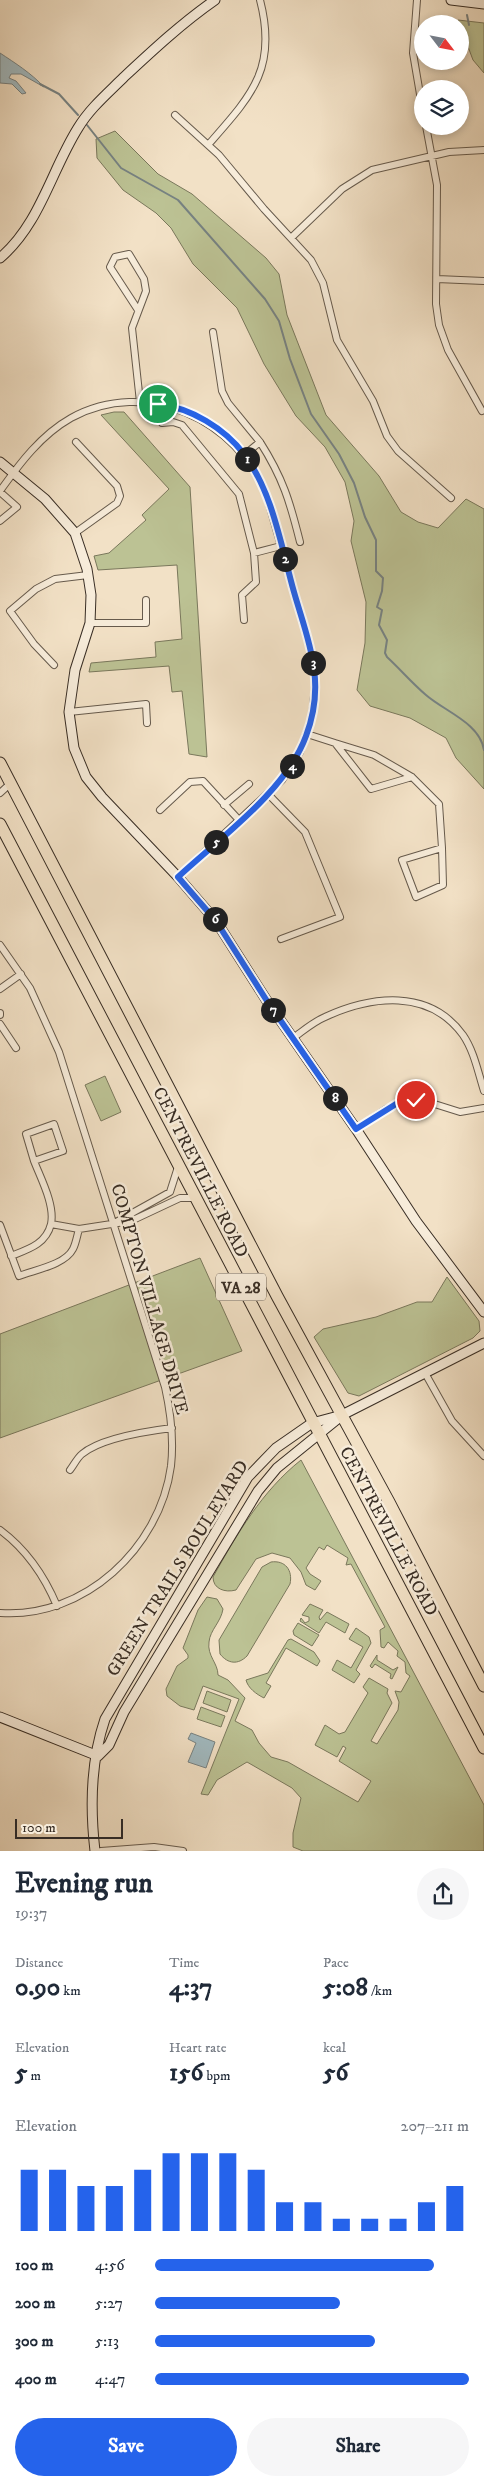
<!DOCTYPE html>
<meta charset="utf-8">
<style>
:root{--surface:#fff;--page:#f6f6f7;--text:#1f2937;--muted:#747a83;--accent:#2563eb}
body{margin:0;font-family:"IM FELL DW Pica",serif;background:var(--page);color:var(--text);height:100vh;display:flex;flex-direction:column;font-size:19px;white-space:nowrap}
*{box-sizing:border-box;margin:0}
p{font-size:16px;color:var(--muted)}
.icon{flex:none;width:28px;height:28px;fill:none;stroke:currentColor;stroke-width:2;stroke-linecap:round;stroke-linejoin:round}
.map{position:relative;height:1851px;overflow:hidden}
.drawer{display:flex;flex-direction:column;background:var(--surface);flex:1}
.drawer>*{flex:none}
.needle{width:32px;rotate:122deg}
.controls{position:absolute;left:414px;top:15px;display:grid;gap:10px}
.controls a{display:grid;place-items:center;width:55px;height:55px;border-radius:50%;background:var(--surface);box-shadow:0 2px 8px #0003;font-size:25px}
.scale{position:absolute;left:15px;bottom:12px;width:108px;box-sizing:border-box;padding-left:5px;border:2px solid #382d24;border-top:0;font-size:14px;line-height:18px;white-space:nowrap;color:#382d24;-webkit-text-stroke:4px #f7ecda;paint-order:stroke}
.pin{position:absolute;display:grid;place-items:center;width:42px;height:42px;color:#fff;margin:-21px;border:2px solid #fff;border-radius:50%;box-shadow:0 1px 5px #0007}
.km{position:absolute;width:25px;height:25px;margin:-12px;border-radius:50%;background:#222;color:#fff;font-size:14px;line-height:25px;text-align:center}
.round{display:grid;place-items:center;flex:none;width:52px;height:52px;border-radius:26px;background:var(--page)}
.headline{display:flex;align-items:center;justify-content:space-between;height:85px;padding:0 15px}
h1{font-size:28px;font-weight:800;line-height:38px}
.figures{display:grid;grid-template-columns:repeat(3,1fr);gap:8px;height:85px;padding:5px 15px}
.figures div{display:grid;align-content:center}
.figures b{font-size:25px;font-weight:800}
.figures small{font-size:14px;font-weight:400}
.figures p{font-size:14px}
.chart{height:140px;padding:10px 15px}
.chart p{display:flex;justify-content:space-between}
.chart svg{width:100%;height:90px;margin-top:5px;stroke:var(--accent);stroke-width:6}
.primary-button{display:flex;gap:10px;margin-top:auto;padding:10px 15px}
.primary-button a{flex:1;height:58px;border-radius:30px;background:var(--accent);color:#fff;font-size:20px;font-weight:800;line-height:58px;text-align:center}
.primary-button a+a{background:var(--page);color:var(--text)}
ul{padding:0 15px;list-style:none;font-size:16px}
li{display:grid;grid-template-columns:80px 60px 1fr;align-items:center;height:38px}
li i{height:12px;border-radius:6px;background:var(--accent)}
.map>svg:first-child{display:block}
.green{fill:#bcc294;stroke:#7a785c}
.water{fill:#a1bac1;stroke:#778282}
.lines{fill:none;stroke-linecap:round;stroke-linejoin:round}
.stream{stroke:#778282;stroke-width:2}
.street-casing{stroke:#665a4c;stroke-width:8}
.secondary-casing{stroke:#382d24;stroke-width:11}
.highway-casing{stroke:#382d24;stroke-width:13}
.street{stroke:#f7ecda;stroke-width:6}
.secondary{stroke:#f7ecda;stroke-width:9}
.highway{stroke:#f2e1c6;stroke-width:11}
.route-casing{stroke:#fff;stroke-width:10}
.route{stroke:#2563eb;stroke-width:6}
.labels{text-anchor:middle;stroke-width:5;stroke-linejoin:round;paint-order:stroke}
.shield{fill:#f7ecda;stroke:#71665b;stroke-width:1}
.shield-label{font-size:16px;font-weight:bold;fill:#382d24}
.street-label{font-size:18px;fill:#382d24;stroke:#f7ecda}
</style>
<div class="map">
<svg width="484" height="1851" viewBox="0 0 484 1851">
<rect width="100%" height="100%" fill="#f2e1c6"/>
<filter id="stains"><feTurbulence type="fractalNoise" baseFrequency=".004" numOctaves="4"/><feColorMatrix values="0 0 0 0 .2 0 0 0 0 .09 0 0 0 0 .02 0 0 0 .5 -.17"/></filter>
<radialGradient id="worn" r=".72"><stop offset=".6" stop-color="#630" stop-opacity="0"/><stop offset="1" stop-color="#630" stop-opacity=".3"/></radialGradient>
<path class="green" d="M458,20l26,3v50l-11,-13z
M115,131l43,43 34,20 74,64 13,16 8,41 39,100 53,61 22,36 17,10 20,6 28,-29 18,10v280l-28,-31 -10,-20 -36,-20 -40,-12 -13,-16 8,-47 1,-41 -15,-61 3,-20 -9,-39 -20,-35 -29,-31 -32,-52 -27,-56 -44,-44 -22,-36 -15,-15 -33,-23 -26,-32 -1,-19z
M114,412h10l66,75 17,270 -18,-3 -7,-63 -10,1 -3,-26 -80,6 2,-9 65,-6 -1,-15 27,-3 -5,-74 -79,5 -4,-14 15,-3 37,-33 -4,-5 27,-26 -68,-74z
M105,1076l16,36 -20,9 -16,-36z
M200,1258l42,93 -242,87v-104z
M447,1277l32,44 1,10 -7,7 -114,58 -11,-3 -34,-56 9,-8 53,-12 41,-15h15z
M301,1460l183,345v46h-181l-10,-4v-14l8,-35 -9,-10 -45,-26 -30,18 -9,15 -7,-1 38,-95 -36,-13 -9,24 -14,-4 -13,-10 -1,-7 11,-23 11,-8v-3l-5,-7 15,-38 9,-13 10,2 6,10c-2,13 -13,21 -14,33 -2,14 9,21 9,33l10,5 17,18 -10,23 17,9 7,13 12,14 17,5 70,40 13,-21 -32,-20 7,-13 -3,-2 -6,11 -22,-12 10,-20 14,9 6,-2 23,-39 -5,-6 6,-9 19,11 -1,4 5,10 -21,38 6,3 21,-34 1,-8 -4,-11 6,1 9,-16 -4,-3 -1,-11 -8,-6 1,-5 -10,-9 -4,6 -3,-1 -1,-17 5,-3 -34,-63 -5,1 2,-7 -21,-13 -3,5 -5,-3 -13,21 4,6 11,7 -6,9 -9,-5 -5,-13 -11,-14 -18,-5 -16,6 -20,31c-11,3 -23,-1 -23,-13 24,-43 49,-86 88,-117z
M271,1562c14,-2 22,8 19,22l-43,72c-9,9 -19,8 -27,-2l-1,-14 43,-73z
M310,1604l13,6 -4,7 1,3 7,-8 22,12 -4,9 -19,-11 -7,11 -19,-12 1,-3 4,5 4,-2v-4l-7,-2z
M298,1623l21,12 -7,11 -18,-11 -1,-4z
M356,1628l13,9 2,6 -15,27 4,4 -6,9 -22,-13 5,-10 14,8 12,-21 -14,-8z
M291,1639l23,13 6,9 -3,5 -31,-18 -20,35 5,3 -7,12c-8,-4 -16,-10 -18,-18l22,-7 20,-33z
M377,1655v5l16,10 5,-3 -6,12 -2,-1 1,-4 -16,-10 -3,4 -2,-2z
M207,1691l24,9 -4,12 -24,-9z
M201,1707l24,9 -4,11 -24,-8z"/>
<path class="water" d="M0,53c15,10 31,20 44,34l-23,-13h-10l-2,4 7,3 10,12 -4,1 -10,-10 -12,-1z
M191,1733l24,9 -9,26 -18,-6 8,-19 -8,-4z"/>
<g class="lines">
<path class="stream" d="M467,15l2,10
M40,84l19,10 19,21
M87,125l34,43 57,32 87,99 14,22 11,38 21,55 28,40 15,29 11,34 11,23v31l7,7 -1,13 -5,16 5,3 -3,15 8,15 -2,13 2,4c13,12 25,26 39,38 18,16 54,28 58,55"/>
<defs>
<path id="street" d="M417,0l-4,53 9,53
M175,115l44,40 45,54 47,51 12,23 14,57 36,61 14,35 11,15 53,47
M426,126l11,59 -1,119 3,21 9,25 34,61
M208,145c43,-49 70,-76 52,-145
M292,237l50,-48 30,-19 77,-18 35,-2
M437,279l47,2
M138,310l-28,-43 5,-10 14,-3 15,25 2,12 -14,37 8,74
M213,332l9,59 6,12 32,39
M162,423l11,-1 9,3 57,69 15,59
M244,455l16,-13c23,36 30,60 40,100
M0,491c20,-28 41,-56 71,-73 75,-41 167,1 196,79l45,157 3,31 -3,32 -12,35 -18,28 -104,97
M0,492l17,15 -17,14
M75,533l42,-30 3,-7 -3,-10 -41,-44
M244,620l-2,-25 14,-13 -2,-29 27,-7
M90,623h56v-23
M54,665l-20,-21 -24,-33 26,-22 19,-10 33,-4
M69,712l77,-8 1,19
M307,734l28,9 36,46 41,-12
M335,743l39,12 38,22 27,27 3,44
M0,793l11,-10
M268,794l37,38 35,85 -59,22
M224,805l25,-21
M160,810l30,-28 13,-1 36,39
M442,848l1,37 -27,12 -14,-37z
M0,945l30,43 29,64 106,335c6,27 9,52 6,79 -11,82 -87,153 -171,147
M0,989l21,-15
M0,1013v2
M0,1024l16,24
M293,1038c10,-7 20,-16 32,-21 46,-21 104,-29 138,18 11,16 15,37 21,56
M54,1124l9,27 -29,10 -8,-27z
M356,1129l30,-20 21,-8h18l35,11 24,-4
M34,1161c7,18 21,44 17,63l28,5
M116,1222l54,-30 8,-25
M0,1225l19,51c15,-6 46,-11 54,-27 3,-6 4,-13 6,-20l52,-8 49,-23h14
M11,1256c18,-7 35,-12 40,-32
M425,1373l27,48 32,35
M70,1470c4,-5 7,-12 12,-16 19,-16 66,-23 90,-26
M0,1530c27,20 44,45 57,76
M101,1851l53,-4 29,4"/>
<path id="secondary" d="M451,0l33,4
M0,258c40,-34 51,-87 78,-130 12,-20 30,-35 46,-51 29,-27 58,-54 91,-77
M0,462l45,37 30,34 12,36 4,26 -1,28 -15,47 -6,42 5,36 12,29 16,20 76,80 38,44 51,80 89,128 60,92 68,91
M0,1717l98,39
M98,1756l11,-11 15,-33 134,-221 19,-23 63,-51
M95,1851c-5,-43 -4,-91 10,-132l143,-242 28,-29 36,-25 30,-8 142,-72"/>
<path id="highway" d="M0,763l277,533 112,206 95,184
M0,824l484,924"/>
</defs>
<use href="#street" class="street-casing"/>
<use href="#secondary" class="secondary-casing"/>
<use href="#highway" class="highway-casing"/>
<use href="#street" class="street"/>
<use href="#secondary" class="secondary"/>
<use href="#highway" class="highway"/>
</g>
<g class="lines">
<defs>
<path id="route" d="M158,404c33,4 66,24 86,50 29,39 37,92 50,138 7,25 17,51 20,77 3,22 0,46 -8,67 -20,55 -85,101 -128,141l38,44 51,80 89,128 40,-25 20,-4"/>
</defs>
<use href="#route" class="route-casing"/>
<use href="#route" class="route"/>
</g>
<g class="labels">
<rect class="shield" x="216" y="1273.5" width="50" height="27" rx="4"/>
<g class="shield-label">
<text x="241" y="1293">VA 28</text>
</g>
<g class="street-label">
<text transform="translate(201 1172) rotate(63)" y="6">CENTREVILLE ROAD</text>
<text transform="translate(150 1299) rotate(74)" y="6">COMPTON VILLAGE DRIVE</text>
<text transform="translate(389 1531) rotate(62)" y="6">CENTREVILLE ROAD</text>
<text transform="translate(177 1568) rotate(-58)" y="6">GREEN TRAILS BOULEVARD</text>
</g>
</g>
<rect width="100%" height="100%" filter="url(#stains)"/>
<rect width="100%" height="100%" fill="url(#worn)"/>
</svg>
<div class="controls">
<a><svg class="needle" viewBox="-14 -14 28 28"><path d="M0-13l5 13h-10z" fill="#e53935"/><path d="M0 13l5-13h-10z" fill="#747a83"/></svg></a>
<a><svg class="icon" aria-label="layers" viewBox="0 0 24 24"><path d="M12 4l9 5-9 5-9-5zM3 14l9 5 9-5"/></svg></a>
</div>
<div class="scale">100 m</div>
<div class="pin" style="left:158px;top:404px;background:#1e9e55"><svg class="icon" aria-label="arrive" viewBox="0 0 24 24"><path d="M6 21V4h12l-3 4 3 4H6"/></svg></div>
<div class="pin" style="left:416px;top:1100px;background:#d93025"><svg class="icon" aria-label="check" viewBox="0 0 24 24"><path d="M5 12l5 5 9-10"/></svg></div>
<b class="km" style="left:247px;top:459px">1</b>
<b class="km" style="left:285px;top:559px">2</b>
<b class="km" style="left:313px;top:663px">3</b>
<b class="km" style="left:292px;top:766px">4</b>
<b class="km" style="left:216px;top:842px">5</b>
<b class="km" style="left:215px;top:919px">6</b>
<b class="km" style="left:273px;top:1010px">7</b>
<b class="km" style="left:335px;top:1098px">8</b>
</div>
<section class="drawer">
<div class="headline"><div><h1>Evening run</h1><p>19:37</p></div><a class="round"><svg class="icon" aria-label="share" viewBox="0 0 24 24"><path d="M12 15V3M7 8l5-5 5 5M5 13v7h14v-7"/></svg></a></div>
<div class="figures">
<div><p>Distance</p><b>0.90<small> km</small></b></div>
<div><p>Time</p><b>4:37</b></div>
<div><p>Pace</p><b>5:08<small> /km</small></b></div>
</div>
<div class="figures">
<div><p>Elevation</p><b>5<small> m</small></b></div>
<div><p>Heart rate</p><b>156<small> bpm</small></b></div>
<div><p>kcal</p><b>56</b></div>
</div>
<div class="chart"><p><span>Elevation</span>207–211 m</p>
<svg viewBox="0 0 160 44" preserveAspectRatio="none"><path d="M5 44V14M15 44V14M25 44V22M35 44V22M45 44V14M55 44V6M65 44V6M75 44V6M85 44V14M95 44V30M105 44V30M115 44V38M125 44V38M135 44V38M145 44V30M155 44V22"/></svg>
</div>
<ul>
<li><b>100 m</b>4:56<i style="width:89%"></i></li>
<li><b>200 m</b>5:27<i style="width:59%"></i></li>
<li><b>300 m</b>5:13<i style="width:70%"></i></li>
<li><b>400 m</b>4:47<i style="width:100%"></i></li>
</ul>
<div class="primary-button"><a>Save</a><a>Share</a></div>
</section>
